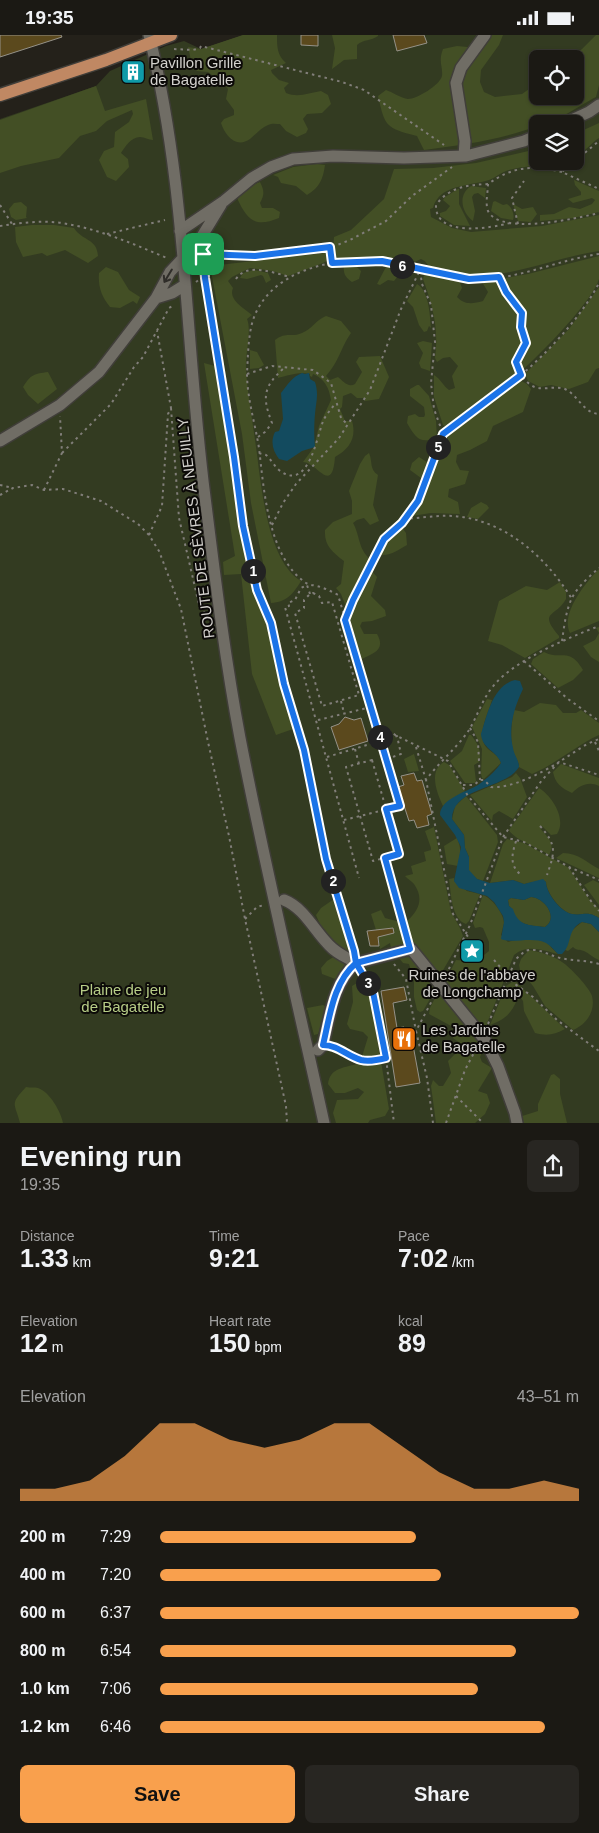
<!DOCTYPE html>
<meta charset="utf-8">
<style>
:root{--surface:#1b1914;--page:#282622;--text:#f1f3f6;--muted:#a0a0a0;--line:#393834;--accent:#f9a04d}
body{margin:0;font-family:Arial,sans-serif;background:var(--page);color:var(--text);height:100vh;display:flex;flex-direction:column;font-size:19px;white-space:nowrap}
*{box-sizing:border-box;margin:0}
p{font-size:16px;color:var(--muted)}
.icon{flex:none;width:28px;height:28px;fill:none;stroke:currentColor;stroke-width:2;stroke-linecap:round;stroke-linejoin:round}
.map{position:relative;height:1088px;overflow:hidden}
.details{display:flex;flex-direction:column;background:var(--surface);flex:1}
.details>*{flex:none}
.fabs{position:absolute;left:529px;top:15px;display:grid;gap:10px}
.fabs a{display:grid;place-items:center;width:55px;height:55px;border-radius:8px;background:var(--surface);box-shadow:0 1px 4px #0004,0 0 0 1px var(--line);font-size:25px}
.pin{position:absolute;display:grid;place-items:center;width:42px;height:42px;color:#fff;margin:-21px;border-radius:10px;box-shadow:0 2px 8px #0006}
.km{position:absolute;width:25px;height:25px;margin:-12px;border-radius:50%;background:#222;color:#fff;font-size:14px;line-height:25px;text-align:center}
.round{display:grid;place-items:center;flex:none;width:52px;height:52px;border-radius:8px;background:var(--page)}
.overview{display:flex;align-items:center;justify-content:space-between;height:85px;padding:0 20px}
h1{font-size:28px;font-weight:800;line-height:38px}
.figures{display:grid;grid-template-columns:repeat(3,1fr);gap:8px;height:85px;padding:5px 20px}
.figures div{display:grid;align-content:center}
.figures b{font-size:25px;font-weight:800}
.figures small{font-size:14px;font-weight:400}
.figures p{font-size:14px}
.chart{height:140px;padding:10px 20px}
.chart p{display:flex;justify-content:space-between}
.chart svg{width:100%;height:90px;margin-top:5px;fill:var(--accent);opacity:.7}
.cta{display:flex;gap:10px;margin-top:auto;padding:10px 20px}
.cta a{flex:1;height:58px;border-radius:8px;background:var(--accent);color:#111;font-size:20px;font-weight:800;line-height:58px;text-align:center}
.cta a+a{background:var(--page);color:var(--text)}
ul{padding:0 20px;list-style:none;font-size:16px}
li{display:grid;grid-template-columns:80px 60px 1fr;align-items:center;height:38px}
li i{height:12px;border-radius:6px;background:var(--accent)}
.status{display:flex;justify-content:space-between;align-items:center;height:35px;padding:0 25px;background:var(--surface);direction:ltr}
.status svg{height:14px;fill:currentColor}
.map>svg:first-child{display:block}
.green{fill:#333b21;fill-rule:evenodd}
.forest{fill:#434f25}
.water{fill:#134b5f;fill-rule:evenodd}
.building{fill:#5b491d;stroke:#959289}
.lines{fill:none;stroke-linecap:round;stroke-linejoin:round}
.minor-casing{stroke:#403e39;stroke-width:14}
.major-casing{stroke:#403e39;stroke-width:15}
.path{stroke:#817e79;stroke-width:2;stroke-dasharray:2.5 4;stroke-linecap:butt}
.minor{stroke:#706d65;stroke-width:11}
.major{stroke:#c08863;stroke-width:12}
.oneway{stroke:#2f2d29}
.route-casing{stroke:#fff;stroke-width:10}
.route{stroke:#1a73e8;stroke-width:6}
.labels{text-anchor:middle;stroke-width:4;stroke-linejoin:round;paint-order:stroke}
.poi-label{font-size:15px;fill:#d3d1cd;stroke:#0c0a08;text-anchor:start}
.street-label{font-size:15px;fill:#d3d1cd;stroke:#0c0a08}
.park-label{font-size:15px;fill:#b7cd87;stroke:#0c0a08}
</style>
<div class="status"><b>19:35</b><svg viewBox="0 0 49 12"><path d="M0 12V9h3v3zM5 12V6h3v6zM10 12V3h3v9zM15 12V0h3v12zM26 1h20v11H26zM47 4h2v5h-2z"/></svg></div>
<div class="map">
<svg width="599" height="1088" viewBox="0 0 599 1088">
<rect width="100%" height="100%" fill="#24211a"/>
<path class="green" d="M243,0h356v1088h-599v-1004l96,-33 14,-15 56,-25 18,-5 17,8zM538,24h37v37h-37zM538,89h37v37h-37z"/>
<path class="forest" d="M243,0h34c0,12 0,20 9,28l-15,7 1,3 7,7 10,3 -5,5 2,5c12,5 23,0 35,-2l7,4 3,9 -9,9 -15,1 -4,5 5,10 -2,4 -9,4 -11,-6 -6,-7c-4,0 -8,-1 -12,1 -7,3 -12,9 -18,14 -14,10 -25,-4 -29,-16l3,-4 10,-4v-5l-8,-11 2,-10 -5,-6 -15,-11 -11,-1 -5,-6 -4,-18 13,2z
M332,0h46v1c-7,5 -14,3 -21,9v14l-13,1 -12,9 3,-21z
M489,0h14l-4,10 -18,25 -1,12 4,10 11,5 27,-3 7,-5 3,-7 5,-6 1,20h37v-37h-6l13,-10 14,-14h3v50l-3,12c-16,8 -41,27 -58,27l-1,2c-37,14 -74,19 -113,24l-7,-14c-32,-8 -32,-10 -39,-40l8,-6c6,2 15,8 22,9 9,0 32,-14 34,-23 1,-10 -4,-14 1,-27l14,-3 21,2z
M96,51l9,25 41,-12 7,41c-5,0 -8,-3 -13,-3 -9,0 -15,10 -19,16l7,6 1,8 -13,14 -9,-4 -8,-17 5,-9 10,-4 1,-15 14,-10 4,-8 -1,-4 -25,11 -11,10 -16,5 -21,22 -38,8 -21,7v-53z
M599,88v15l-3,2 -21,19v-25z
M537,114l1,12h34c-15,14 -22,2 -39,5 -9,1 -19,2 -27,5 -6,2 -11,7 -17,9 -18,6 -50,4 -56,28l-3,1 1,8 21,11 19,4 71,-6 57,-11v36c-49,7 -94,31 -144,23 -7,-1 -16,-2 -23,-5 -5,-3 -5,-8 -11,-10l-13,6 -29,-6 -45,1 -2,-2 -9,5 -35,13 -15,-5 -23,-3 -18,9 -4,4 5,7c-5,12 11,20 19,27l-5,4c5,11 -2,36 -1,49 1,24 6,48 9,72 6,38 10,119 46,141 -8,13 -14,21 -30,22l-20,-100 -9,-69 -32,-168 123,-14 1,-15 17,-7 33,-31 10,-30 39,-1 43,-5z
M317,129l8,1c-2,14 -5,22 -18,30l-11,-9 -15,-3 -3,-6 -5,-2 20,-8z
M574,145l25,11v21l-26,6 -33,3v-6l14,-1 15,-7 11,2 12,-5 3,-4 -3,-2 -19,5 -5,-4 13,-4v-3l-6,-7z
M260,147c4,8 5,12 0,21l2,5h11l7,4 -1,6c-24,10 -32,2 -42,-20l15,-13z
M471,151l15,2 -1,10 -7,-5 -4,1 -2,3 3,14 -2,10c-11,-8 -16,-26 -2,-35z
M458,154h1v15l11,22 -16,-1 -14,-9v-3l6,-2 4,-5 -7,-6 2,-3z
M495,166l8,4 4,-1c5,3 8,11 6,16l-12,-2 -10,-7 2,-9z
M21,167l6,5 -1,10 1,1 -11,2 -5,-3 -2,-8 5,-6z
M513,169l9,5 11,-2 4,7 -6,8 -13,-1z
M32,190h22l20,3c8,13 23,10 24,28l-10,7 -23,-13 -18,6 -5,-3 -19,4 -7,-15 -1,-15z
M599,221c0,7 0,16 0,23 -9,32 -122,141 -153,148l-3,-2 -9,-28v-22c7,4 9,11 15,15l6,-2 -3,-12 6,-10 -8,-9 -7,1 -6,4 -2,-4c4,-28 -2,-52 -12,-79l1,-4 1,-2 34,7 3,8 -5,9c8,8 15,7 26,4l5,-9 -6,-10 46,-8z
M354,229l7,7 -2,8 -7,3c-7,-5 -9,-8 -8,-17z
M387,230h5l-1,5 6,2 1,4 -4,5 -6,-1 -8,5 -3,-1z
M106,232l12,5 11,18 11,7 -3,7 -4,-3 -13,7 -10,-1c-9,-11 -12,-21 -11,-34z
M254,235l14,3 3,7 -5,3 -3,-7 -2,-1 -14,4 -7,-1 3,-5z
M417,249c12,7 13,31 14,44l-2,-2 -2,5 -3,1 -5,-7 -6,-18 -6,-6z
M599,252v81l-3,1 -8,13 -19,7 -18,-4 -11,2 -12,-6 -3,-7 44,-45z
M326,281l15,5 10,12c-11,16 -11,27 -25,43l4,4 8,-3c5,4 10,11 17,7l7,-12 -6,-10 3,-5 21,-1 9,21 -10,22 -14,2 -1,-3h-7l-6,-5 -8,3 -1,11 -2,2 5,12h7c5,17 -3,28 -17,36 -3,39 -18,5 -32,5l11,-15 5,-21 12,-26c-2,-12 -6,-21 -18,-26l-1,3 -2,-1v-2c-3,0 -5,-1 -8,-1 -4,0 -18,3 -24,5l-3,-38c12,-9 16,-2 27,-7 10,-4 14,-13 24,-17z
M423,306l9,2 -2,28 -9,-3 -2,-5 4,-10 -6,-10z
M250,315l7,2 7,13 -5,3 -9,1z
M204,328l11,3 30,186 11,46 12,27 25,104 -17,6 -24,-61 -11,-100 -17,1 -1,-13 12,-6z
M48,337l9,17 -19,15 -10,-9 -5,-8c8,-13 11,-13 25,-15z
M519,345l8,4 4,5 -8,23 -30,14 -6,15 -17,9 -13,5 -1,7 4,8 9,1 -4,13 -16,5 -1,8 10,5 2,12 -29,-1 -19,3v-3l13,-22 19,-52z
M417,350h2l10,11 7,25 1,17c-18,6 -21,0 -30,-15l1,-7 7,-2 4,3h5l1,-2 -1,-8 -14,-11v-7z
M369,418c4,9 0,16 9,22l-5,30 6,16 -9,4 -6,-7 -7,2 -4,3c7,12 5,26 17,36l-21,48h-3l-5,-13 -5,-6 5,-4 3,-23c-12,-9 -20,-16 -19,-31l8,-8 19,-8v-13l-3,-10 11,-27 5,-8z
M419,422l11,7 -6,19 -3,-5 -11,-8 2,-7z
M481,467l6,3 2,3 -11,11 -11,-2 4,-9z
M401,491l5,7 1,12c-9,5 -19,13 -30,9z
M369,533l8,9 -6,19 14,14 1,6 -14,5 -10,1 -2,4 4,8h13c9,16 -3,19 -17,26l-10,-43z
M599,534v52l-29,12c-10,-19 16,-51 29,-64z
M560,547l6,10v7c-11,19 -28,12 -7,37v2l-34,20 -23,-13 -14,-4 11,-40 27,-15 21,4z
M599,592v35l-8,-5 -8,-11 12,-6 4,-7 -3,-5z
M544,617c16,9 25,-6 39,18l-10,10 -15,8 -27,-24 2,-5z
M487,664l5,1c-4,15 -17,37 -4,49 5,4 11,7 13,14l-17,16 -2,-1 -1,-4 1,-25 -10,-22z
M540,668l16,2 7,8h13l5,-3 18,13v12c-24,11 -43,29 -67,39l-13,-7c0,-6 -4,-9 -6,-15 -3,-13 -2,-28 1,-42l10,2z
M469,700h2c7,9 11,16 8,27l-5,3 2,16 -1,2h-10l-15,-22 12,-10z
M414,719l5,17 -11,1 -4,-13z
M444,727l5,3 16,26 -22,15c-6,-13 -15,-35 1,-44z
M561,729l38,14v8c-10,-5 -19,-1 -27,7 -11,-5 -17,-10 -19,-21z
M516,738l4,5 7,19 -14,22 -14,-8 -6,4 -1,6 -22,-26 42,-18z
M539,753c13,8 28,31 18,46l-6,1 -9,-9 -2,2c7,9 16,15 9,27 -10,-7 -36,-16 -40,-25z
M466,761l31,39 1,7 -15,39 -6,-2 -8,-7v-15l-4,-9 -1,-13 -12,-16 3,-13z
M434,792l17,85 9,16 3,8 -24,41c-13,-16 -33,-34 -31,-57 11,-10 16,-22 6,-36 -2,-3 -7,-5 -9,-8l8,-2 -2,-8 15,-5 -2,-9 7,-2v-2l-6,-17z
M457,803c5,11 3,17 1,28l-11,-2 -3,-18z
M507,804l17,4 45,25 20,31 10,10v9c-12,-8 -15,-2 -27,-4 -11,-2 -26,-22 -26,-32l-3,-2 -19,4 -11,-4 -23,3 13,-39z
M563,818c16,0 24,10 36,16v9l-43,-20z
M454,843v3l13,10 13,3 -11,27 -3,3c-15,-5 -15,-32 -17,-45z
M593,845l6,3v22l-15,-20z
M483,860c9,3 21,19 21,28 -1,4 -2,8 -3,12l7,7c10,-4 28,-4 38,0 4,3 7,8 12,12 -16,-4 -31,-10 -44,1l-30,76 -39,-45v-4l11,-22c16,2 21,1 33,-9v-9l-6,-14 -3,-1 -5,1 -2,-5z
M531,862c14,1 28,21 14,30 -9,-1 -25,-1 -30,-11 -3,-4 -1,-6 -6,-10l-1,-6 3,-2 13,2z
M334,864h2l13,41 1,15c-18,-9 -27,-22 -34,-40l5,-7z
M381,875l4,8 15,4 8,22 29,43 -14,24 -3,1 -3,-2 -3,-13v-16l-5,-17 -6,-1 -4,-5 -4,-10h-4l-1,-5 -10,6 -2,-12 3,-1 -1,-6h-4l-5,-16z
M582,887l9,2 8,8v28c-6,-2 -10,-7 -15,-9 -5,-2 -7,0 -11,-4l-5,4 -3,-1 6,-19z
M529,915c11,2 23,5 33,12 7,4 28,26 30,34 4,15 -6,29 -19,34l-28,-24 -12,-20 -13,-16 -1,-5 2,-6z
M335,921l13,7 -10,17 -16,-6 -1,-6 6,-7z
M512,947h4l49,47c-11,6 -18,7 -30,4l-11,-22 -1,-10 -2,-3 -4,2c-6,14 -13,20 -27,25l16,-39z
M357,948l8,5 6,14 18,107 -4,7 -15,4 -2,3h-32l-3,-10 4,-13 21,-1 6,-7 -6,-4 -13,5h-10l-7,-9c2,-17 17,-16 32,-21l8,-26 -5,-5 -13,-3 -3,-5 6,-22 -1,-16z
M438,957h3l43,55 -4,10 2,5 10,6 -14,23 9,3 3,9 -5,11 -10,9h-39l-5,-37 2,-6 6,6h4l8,-13 -3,-12 11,-11 1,-7 -7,-5v-11l-24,-13 1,-6z
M323,970l4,2 -9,27 -4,1 -7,-27z
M554,1039l6,5v15l7,29h-47l-1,-6 19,-6v-7l13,-29z
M26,1052c4,1 9,0 12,1 12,4 23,24 25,35h-43c-5,-20 -11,-18 6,-36z"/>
<path class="water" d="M302,338l3,1 4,-1 1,6 5,3c4,12 1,20 0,32 -1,10 -1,23 0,33l-13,4 -15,10 -8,-2c-6,-8 -9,-17 -4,-27l4,-1 4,-12 -2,-26c7,-9 11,-16 21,-20z
M515,645l5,1 3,8c-9,19 -15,38 -10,59 1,7 6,12 6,19 -14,23 -66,19 -67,52l12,16 1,13 4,9v13l8,9 13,4 23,-3 11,4 19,-5 3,3c0,11 15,30 26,32 12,2 15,-4 27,4v14l-8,-8 -9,-2c-16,8 -9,22 -20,32h-4c-4,-4 -8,-9 -12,-11 -13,-7 -35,1 -45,-4l3,-17 -1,-6 -9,-14 -7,-6 -28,-8 -5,-7 7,-34 -6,-12 -15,-20c0,-16 26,-23 38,-30 7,-5 18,-14 23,-22 -4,-12 -19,-14 -20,-29 6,-19 12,-49 34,-54zM531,862c14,1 28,21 14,30 -16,-2 -27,-1 -32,-18l-4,-3 -1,-6 3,-2 13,2z"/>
<path class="building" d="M0,0h61l1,2 -62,20z
M301,0h17v11l-17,-1z
M393,0h31l3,8 -30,8z
M137,28l4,8 -4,2 2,4 -9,3 -5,-11z
M345,682l9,3 7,-2 7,23 -29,9 -8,-23 8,-3z
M414,738l3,8 5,-1 10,34 -5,2 2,9 -12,3 -3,-8 -5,1 -11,-34 6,-2 -3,-9z
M393,893l1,5 -16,4 1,9h-9l-3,-15z
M404,952l3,13 -14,3 4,25 7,-1 3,19 6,-1 7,38 -24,4 -15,-96z"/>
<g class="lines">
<defs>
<path id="minor" d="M149,0c38,151 36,308 56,462 10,80 20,162 35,241 25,129 56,257 84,385
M563,89l26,-12 10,-7
M464,121l1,-15 -9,-58 5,-15 24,-33
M180,196l44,-30 28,-23 19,-11 22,-8 40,-3 71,2 62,-2 58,-15 14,-6
M156,263l16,-5 13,-8
M0,406l60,-36 39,-33 57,-74 14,-26 29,-31 22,-36
M284,865c21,8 32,34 48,48 6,6 16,10 24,15 -23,20 -26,53 -33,82l-5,5
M356,928l55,-14 1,1 73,90 13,26 17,47 2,10"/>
<path id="major" d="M0,60l106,-35 65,-25"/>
</defs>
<use href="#minor" class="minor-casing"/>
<use href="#major" class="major-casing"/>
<path class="path" d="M174,14l19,1 7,-2 1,-2 141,36 22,8 80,55
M574,126l-12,11 37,17
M575,126l24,-20
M562,137c-29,-7 -49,-6 -74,12 0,8 -3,19 0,27 12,25 90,7 111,2
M488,149c-21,1 -39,3 -52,21 -1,33 55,23 74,18
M0,170l12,19
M518,189l-6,-26 12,-17
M0,191c20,-3 41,-6 62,-3 37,6 72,21 107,36
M107,199l58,-14
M330,213l2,15
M203,219l2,24 29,179 9,69 14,64 14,33 13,61 20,66 22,109 28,90
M203,219l52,2 77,-9 18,-7 36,-19 26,-25 40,-29
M599,219c-43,6 -85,28 -130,25 -30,-2 -59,-15 -89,-18 -47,-4 -110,9 -127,59 -5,16 -5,37 -6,53 0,25 8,50 12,75 5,42 9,109 47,135 3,2 7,2 11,3 7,2 14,5 21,9l37,123 9,10 13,8 51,25 20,35 35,41 21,5 45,25 30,13
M500,243l6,14 16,21 -1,14 5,16 -10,19c3,9 7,18 15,23 9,7 24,0 34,4 13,6 18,24 34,25
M236,244c11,-17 38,-6 54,-2
M196,247l4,-3 5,-1
M247,339l25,-8 41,4 18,13 10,35 6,6
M171,373l8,110 21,91 7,5
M443,399c55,-36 125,-92 156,-151
M258,402l7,-5 7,-9c-10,-26 -9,-36 12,-55
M62,418l49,-49 23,-37 9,-10 26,-49 5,-3
M259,418l7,2c5,4 8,11 13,15 30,24 38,-36 45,-51 3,-5 7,-10 11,-15
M0,450l13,3
M44,455l18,-37 -2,-37
M0,460l13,-7 19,-3 12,5 19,-1 38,12 37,23 11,11 10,16 22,58 27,133 21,94 16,83 41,187 1,17
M404,484c16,-1 33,-4 50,-3 51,4 92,41 118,83
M272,490l11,-22 13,-19 43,-46 31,-48 31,-81 19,-39 2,14 9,21 4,37 -4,41 3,26 9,25 -25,67 -17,21 -17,17 -16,29 -22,51
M149,500l13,-29 6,-92 3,-6 -14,-77
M313,558l6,3 3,7 10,-1 27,93 -37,11 -27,-93 9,-5v-8l6,-6z
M310,559l-3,-9 -6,3 -6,12 -7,3 1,3 -4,1 74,271
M562,606c2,-14 4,-31 10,-43 6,-12 18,-22 27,-30
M524,626l44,38 31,22
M341,666l3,12
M318,685l53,-13
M470,693l8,14 2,38
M595,707l4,9
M416,712l10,33
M355,714l4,15
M327,722l70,-21 4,18 -14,5
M372,725l27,94 -26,7 -27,-94z
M463,750h11l6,-5h4l7,7c19,2 51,-14 68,-25l40,13
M344,785l56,-14 -25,-87
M540,791c17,19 15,26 7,49
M516,806c-4,13 -7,24 5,34
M385,823l23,81
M569,832l22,34 8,10
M245,884l12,-12 7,-2
M477,911c-13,-11 -14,-19 -24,-32l-27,-134c13,-18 31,-32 43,-50 9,-15 14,-33 26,-46 22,-25 73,-46 104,-58
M494,925l21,24 18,13 24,23 42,31
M394,929l12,15 10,52
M362,937l11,20 13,66 8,65
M446,940l24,-50 33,-88 39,-57 17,-18 28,-18 12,-5
M488,989l28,-65 9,-8c13,-4 23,4 35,7 13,3 26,2 39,6
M333,1010c23,12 25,18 53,13
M456,1061l27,27
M433,1088l-6,-45 -11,-47 19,-36
M446,1088l19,-53 12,-23"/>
<use href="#minor" class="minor"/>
<use href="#major" class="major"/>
</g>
<defs><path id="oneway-shaft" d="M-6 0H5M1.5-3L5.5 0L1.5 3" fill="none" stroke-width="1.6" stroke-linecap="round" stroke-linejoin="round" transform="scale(1.25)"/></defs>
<use class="oneway" href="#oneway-shaft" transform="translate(168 241) rotate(121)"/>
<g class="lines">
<defs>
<path id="route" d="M203,219l2,24 29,179 9,69 14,64 14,33 13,61 20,66 22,109 28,92 2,12c-23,20 -26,53 -33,82 15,0 24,11 38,15 8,2 17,0 25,-2l-13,-66 -17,-29 54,-14 -25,-91 14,-4 -13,-45 14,-3 -55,-186 8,-20 31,-61 18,-16 16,-22 25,-67 78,-59 -5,-13 10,-19 -5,-16 1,-14 -16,-21 -7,-15 -30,2 -87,-18 -50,2 -2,-16 -75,9 -52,-2"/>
</defs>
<use href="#route" class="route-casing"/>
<use href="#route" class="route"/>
</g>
<defs>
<symbol id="building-square" viewBox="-11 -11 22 22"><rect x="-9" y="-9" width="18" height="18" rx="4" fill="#0f9aa8" stroke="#0c0a08"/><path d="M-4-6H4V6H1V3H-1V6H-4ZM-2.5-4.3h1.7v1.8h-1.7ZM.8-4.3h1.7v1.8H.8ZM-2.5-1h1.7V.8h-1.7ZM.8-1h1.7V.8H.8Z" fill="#fff"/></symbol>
<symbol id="sight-square" viewBox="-11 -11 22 22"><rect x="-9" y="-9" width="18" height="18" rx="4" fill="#0f9aa8" stroke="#0c0a08"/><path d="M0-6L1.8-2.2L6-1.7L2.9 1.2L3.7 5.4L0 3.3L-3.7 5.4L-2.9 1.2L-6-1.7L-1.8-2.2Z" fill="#fff"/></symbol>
<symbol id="restaurant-square" viewBox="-11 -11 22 22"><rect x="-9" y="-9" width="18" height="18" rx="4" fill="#e8710a" stroke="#0c0a08"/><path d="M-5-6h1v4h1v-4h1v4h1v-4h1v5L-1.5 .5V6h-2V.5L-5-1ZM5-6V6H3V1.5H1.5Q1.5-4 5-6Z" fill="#fff"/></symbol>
</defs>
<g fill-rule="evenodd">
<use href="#building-square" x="119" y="23" width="28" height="28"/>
<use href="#sight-square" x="458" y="902" width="28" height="28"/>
<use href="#restaurant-square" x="390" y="990" width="28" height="28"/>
</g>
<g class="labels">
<g class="poi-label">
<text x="150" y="33">Pavillon Grille<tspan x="150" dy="17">de Bagatelle</tspan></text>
<text x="472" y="945" text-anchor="middle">Ruines de l'abbaye<tspan x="472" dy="17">de Longchamp</tspan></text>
<text x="422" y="1000">Les Jardins<tspan x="422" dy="17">de Bagatelle</tspan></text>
</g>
<g class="street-label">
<text transform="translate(196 493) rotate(-97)" y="5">ROUTE DE SÈVRES À NEUILLY</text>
</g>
<g class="park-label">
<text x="123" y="960">Plaine de jeu<tspan x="123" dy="17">de Bagatelle</tspan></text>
</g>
</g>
</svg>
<div class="fabs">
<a><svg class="icon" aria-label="locate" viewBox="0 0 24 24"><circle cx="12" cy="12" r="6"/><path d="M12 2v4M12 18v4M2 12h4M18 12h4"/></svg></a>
<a><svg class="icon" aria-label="layers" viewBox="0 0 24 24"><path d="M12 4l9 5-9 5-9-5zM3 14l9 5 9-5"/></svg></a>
</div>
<div class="pin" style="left:203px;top:219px;background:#1e9e55"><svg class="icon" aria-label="arrive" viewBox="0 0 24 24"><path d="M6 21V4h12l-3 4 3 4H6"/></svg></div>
<b class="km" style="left:253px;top:536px">1</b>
<b class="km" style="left:333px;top:846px">2</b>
<b class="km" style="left:368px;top:948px">3</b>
<b class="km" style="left:380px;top:702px">4</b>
<b class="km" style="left:438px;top:412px">5</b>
<b class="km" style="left:402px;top:231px">6</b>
</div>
<section class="details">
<div class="overview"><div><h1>Evening run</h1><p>19:35</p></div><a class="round"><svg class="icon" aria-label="share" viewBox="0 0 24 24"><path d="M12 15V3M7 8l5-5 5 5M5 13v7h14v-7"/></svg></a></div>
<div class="figures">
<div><p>Distance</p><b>1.33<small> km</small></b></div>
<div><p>Time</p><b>9:21</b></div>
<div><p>Pace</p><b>7:02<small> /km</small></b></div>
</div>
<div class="figures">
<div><p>Elevation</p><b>12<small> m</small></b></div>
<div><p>Heart rate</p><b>150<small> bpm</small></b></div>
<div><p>kcal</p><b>89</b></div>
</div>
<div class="chart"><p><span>Elevation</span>43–51 m</p>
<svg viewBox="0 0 160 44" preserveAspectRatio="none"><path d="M0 44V38L10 38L20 34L30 22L40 6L50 6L60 14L70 18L80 14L90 6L100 6L110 18L120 30L130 38L140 38L150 34L160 38V44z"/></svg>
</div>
<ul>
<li><b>200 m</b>7:29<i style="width:61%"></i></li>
<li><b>400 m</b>7:20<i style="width:67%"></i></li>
<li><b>600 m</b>6:37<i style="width:100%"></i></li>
<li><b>800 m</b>6:54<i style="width:85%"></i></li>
<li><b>1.0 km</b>7:06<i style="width:76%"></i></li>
<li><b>1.2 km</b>6:46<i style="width:92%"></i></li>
</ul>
<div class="cta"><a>Save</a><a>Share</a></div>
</section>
